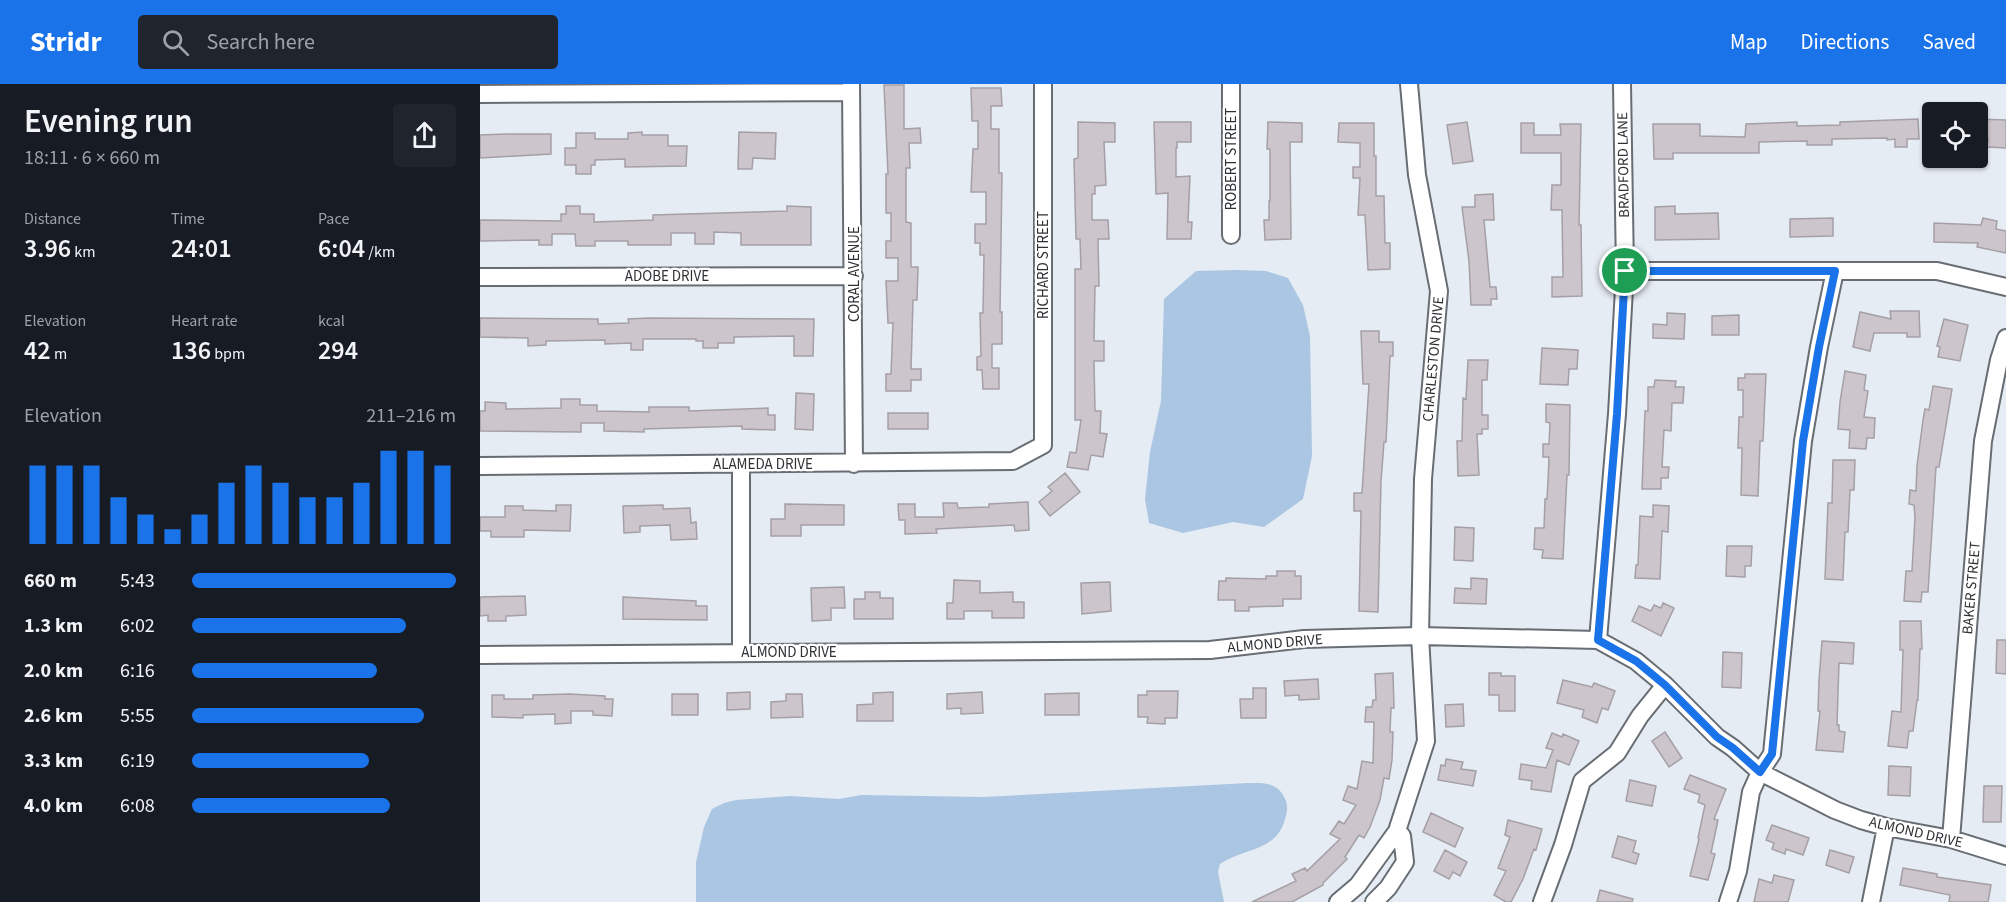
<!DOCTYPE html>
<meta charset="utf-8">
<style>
:root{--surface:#171b24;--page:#20242c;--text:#f1f3f6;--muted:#9ea1a6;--accent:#1a73e8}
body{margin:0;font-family:"Source Sans 3",sans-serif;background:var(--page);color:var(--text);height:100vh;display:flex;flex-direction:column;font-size:22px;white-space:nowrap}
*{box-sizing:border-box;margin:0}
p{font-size:20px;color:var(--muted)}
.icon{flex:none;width:33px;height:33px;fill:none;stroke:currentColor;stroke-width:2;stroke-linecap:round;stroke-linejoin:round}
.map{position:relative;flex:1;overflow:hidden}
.drawer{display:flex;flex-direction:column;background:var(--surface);width:480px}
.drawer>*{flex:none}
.fabs{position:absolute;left:1442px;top:18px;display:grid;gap:12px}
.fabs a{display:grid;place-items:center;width:66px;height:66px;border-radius:6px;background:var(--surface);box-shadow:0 2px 4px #0004;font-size:30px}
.pin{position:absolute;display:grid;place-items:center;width:51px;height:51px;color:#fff;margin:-26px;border:3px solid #fff;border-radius:50%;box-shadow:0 2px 6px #0007}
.round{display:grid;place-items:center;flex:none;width:63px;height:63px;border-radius:6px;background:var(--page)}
.summary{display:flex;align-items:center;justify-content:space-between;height:102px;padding:0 24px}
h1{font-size:33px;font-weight:600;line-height:45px}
.figures{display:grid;grid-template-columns:repeat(3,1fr);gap:9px;height:102px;padding:6px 24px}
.figures div{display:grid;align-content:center}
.figures b{font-size:26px;font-weight:600}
.figures small{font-size:16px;font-weight:400}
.figures p{font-size:16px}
.chart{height:168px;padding:12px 24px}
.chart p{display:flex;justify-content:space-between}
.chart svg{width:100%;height:108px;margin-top:6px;stroke:var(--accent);stroke-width:6}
ul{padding:0 24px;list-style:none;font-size:20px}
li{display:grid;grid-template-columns:96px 72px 1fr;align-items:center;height:45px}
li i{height:15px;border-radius:8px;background:var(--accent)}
header{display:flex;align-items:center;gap:36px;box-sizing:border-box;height:84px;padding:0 30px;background:var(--accent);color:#fff}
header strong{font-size:28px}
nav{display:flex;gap:33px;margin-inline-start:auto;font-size:21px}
.search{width:420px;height:54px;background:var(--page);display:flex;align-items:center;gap:15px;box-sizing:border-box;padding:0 21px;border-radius:6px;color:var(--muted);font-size:22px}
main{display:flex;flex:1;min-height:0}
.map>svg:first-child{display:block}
.water{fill:#aac6e2}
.building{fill:#ccc5cc;stroke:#a59fa6;stroke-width:1.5}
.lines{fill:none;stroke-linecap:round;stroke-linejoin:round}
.minor-casing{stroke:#676d73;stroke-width:20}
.minor{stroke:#fff;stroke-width:16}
.route-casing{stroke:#fff;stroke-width:12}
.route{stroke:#1a73e8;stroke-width:8}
.labels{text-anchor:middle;stroke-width:4.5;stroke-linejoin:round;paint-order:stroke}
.street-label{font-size:15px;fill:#2e3134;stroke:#fff}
</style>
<header>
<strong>Stridr</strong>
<div class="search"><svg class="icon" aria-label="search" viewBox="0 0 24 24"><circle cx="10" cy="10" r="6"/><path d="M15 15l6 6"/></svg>Search here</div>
<nav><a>Map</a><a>Directions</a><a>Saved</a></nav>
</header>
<main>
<section class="drawer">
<div class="summary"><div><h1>Evening run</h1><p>18:11 · 6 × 660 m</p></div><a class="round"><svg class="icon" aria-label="share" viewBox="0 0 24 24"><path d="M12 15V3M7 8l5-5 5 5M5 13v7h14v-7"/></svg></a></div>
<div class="figures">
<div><p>Distance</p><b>3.96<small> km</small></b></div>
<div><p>Time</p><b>24:01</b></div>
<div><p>Pace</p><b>6:04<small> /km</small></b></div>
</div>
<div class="figures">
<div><p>Elevation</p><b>42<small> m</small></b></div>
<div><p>Heart rate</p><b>136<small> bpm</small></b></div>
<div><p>kcal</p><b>294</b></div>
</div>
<div class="chart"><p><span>Elevation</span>211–216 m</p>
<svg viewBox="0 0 160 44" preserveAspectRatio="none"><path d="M5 44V12M15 44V12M25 44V12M35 44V25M45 44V32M55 44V38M65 44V32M75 44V19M85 44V12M95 44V19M105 44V25M115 44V25M125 44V19M135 44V6M145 44V6M155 44V12"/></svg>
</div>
<ul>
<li><b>660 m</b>5:43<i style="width:100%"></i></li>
<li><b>1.3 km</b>6:02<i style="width:81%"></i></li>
<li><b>2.0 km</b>6:16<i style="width:70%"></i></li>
<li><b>2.6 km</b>5:55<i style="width:88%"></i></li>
<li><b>3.3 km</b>6:19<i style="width:67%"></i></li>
<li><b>4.0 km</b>6:08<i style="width:75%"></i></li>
</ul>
</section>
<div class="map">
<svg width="1526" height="818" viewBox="0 0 1526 818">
<rect width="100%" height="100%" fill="#e6ecf3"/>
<path class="water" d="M758,186l28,1 22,7 15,27 7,31 2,120 -9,43 -39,28 -31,-5 -50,11 -34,-10 -4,-24 5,-47 11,-51 3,-102 32,-28z
M768,699c17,0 31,-1 38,18 2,6 1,12 -1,18 -8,33 -43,29 -65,45l-2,8 6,30h-528v-40l8,-35 8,-18 12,-6 12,-3 54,-4 49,3 22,-4 122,2z"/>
<path class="building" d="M404,1h20v44l16,-1 1,15h-12l1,25h-4v54l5,1v44h7l-1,33h-4l-2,69h10v11h-10v11h-25v-17h5l2,-51h-5l-2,-42h12v-23h-12v-17h5v-28h-5v-39h2z
M491,4h30l1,18h-11v23h8v44h3l-2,139h2v32h-10v24h7v21h-16l-1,-19h-5v-13l4,-1 -1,-43h3l1,-58h-4v-12h-5v-19h11v-32h-15l2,-43h5v-28h-6z
M1438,35l1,20h-12v8h-12v-8l-8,1v-2l-55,1v6h-25v-4l-48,1v11h-86v6h-19l-1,-35h47v12l45,1 1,-13 51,-2v4l43,-1v-3z
M1497,35l29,1v28l-19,-1 1,-9h-11z
M598,38l37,1v19h-11l2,43 -11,1v8h-3v26h16l1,19h-11l1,47h-4l-1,55h10v20h-10l1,50h6l-1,22 7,1 -4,23 -12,-2 -3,15 -21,-3 3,-15 6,1 5,-33h-6v-151h6l-1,-30h-4l-2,-80 4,-1z
M674,38h37v20h-14v6h-1v29l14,-1 -2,46h4l-1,17h-24l1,-46 -12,1z
M788,38l34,1v19h-12l1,97 -26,1 -1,-20h5v-19h1v-52h-3z
M987,38l6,39 -20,3 -6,-39z
M859,39h35v33h2v40h8l1,47h5v26l-22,1 -3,-55h-7l2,-37h-7v-11h7v-24l-22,-1z
M1041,39h13v12h27l-1,-11h21l-2,101h2l1,71 -30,1v-20h11l-1,-67h-11l1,-25h9v-32h-40z
M162,48v3h26v11h19l-1,20 -61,1v-8l-30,1v5h-4v9h-15v-9h-11v-17h11v-15h19v6h33v-6z
M259,48l37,1 -1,26 -22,-1 -1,11h-14z
M27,50h44v20l-71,4v-23z
M1013,110l1,26h-10l6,67h6l1,12h-6v6h-20l-2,-44 -7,-54h13v-12z
M86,122h14v8h14v8l59,-2v-5l134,-4v-5l24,1v38h-70v-12l-27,-1v12h-19v-11h-24v12h-43v-4h-33v5h-19l-1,-12h-23v11h-13v-5l-59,1v-21l81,1v-7h5z
M1195,122v8l43,-1 1,26 -64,1v-33z
M1353,134v18l-43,1v-18z
M1503,134l14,3 -1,8 10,2v22l-29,-6 1,-4 -44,-1v-19l47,2z
M1410,227h29l1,26h-13v-4h-33l-4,18 -17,-4 7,-35 31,7z
M1187,229l18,1 -1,25 -31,-1v-14l14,1z
M1259,231v20h-27v-19z
M0,234l118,1v5l31,-1 -1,-4 21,-1 165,1 -1,37h-19v-20l-60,1v6h-16v5h-15v-7h-7v-2h-53v11h-12v-7l-26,1v-4l-59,1v4l-18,1v-8l-48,-1z
M1464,235l24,6 -8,36 -22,-4 2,-10 -3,-1z
M881,247h18v11h14v14h-3l-4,86h-2l-3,39 -3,131 -19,-1 2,-100h-7v-18h8l7,-109h-6z
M1062,264l36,2 -1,19h-8l-1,16 -28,-1z
M988,276h20l-1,20h-5v35h6v14h-6v5h-5l2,41 -21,1 -1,-35h5l1,-43 3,1z
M1365,287l21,4 -2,15 4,1 -4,26 11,1 -1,20h-7l-1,11 -17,-1 1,-18 -12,-1 2,-27z
M1265,290h21l-3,67h-3l-2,55 -17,-1 1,-47h-4l1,-31h4v-27h-5v-12h7z
M1175,296l21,1 -1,6h9l-1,16h-11l-1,28 -7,-1 -2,37h7l-1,11h-7v11h-19l3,-78h3v-24h6z
M1453,302l19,3 -13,78h-3l-8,125h-6l-1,10 -17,-1 2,-30h6l3,-54 -1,-12 -5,-1 1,-14 6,1 1,-25 6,-46 2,-11 4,1z
M316,309l18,1 -1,36 -18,-1z
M81,315h19v6h17v6l52,1v-5h40v4l79,-3v7h7v15l-33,-1v-3l-98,3v3l-40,-1v-8h-23v9l-101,-1v-20h5v-9l21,1v6l55,-1z
M1066,320l24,1 -1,70h-2l-4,84 -21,-1 1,-8 -9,-1 1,-21h9l1,-29h2l1,-18 1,-24h-6v-13h6l1,-21 -4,-1z
M408,329h40v16h-40z
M1353,376h22l-1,30h-4l-2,42h-3l-2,48 -18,-1 3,-76h4z
M585,389l15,19 -30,24 -11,-14 13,-11 -4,-4z
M548,418l1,28 -14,1 -1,-6 -78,4 1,4 -32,1v-14h-6l-1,-16h17v13h29l-1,-14h14l1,5 31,-1v-3z
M305,420l59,1v20h-43v11h-30v-17h14z
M76,421h15l-1,26 -46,-1v7h-33v-6h-11v-14h25v-11h18v4l33,1z
M183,421v4l27,-1 1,15 5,-1 1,17 -26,1 -1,-15 -30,1v6l-16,1 -1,-27z
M1173,421l16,1 -1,26 -6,-1 -2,48 -25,-1 1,-13h2l2,-49 13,1z
M975,443l19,1 -1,33 -19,-1z
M1247,462h25l-1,20h-6v11l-19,-1z
M797,487h18v5h6v23h-18v7l-34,1v4h-14v-11h-17l1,-19h7v-3l40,1v-3h11z
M991,494l16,1 -1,25 -32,-1 1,-15 16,1z
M474,496l26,1v12l33,-1v10h11v16h-32v-7h-28v8h-17v-16h6z
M630,498l1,29 -29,3 -1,-31z
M364,503l1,21h-14v12l-19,1 -1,-33z
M385,508h15v6h13v21h-39v-20h11z
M45,512l1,19 -20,1v5h-18v-6l-8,1v-19z
M143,513l73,4v5h11v14l-84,-1z
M1183,519l11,5 -13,28 -29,-15 7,-15 12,5 3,-6 7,3z
M1420,537h21l1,28h-2l-2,51h-1l-4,31h-4l-2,17 -19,-2 4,-35 9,1 2,-62h-3z
M1517,556h9v34l-10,-1z
M1342,557l32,2 -1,21 -14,-1 -2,62h2v6l6,1 -2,20 -27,-2 4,-39h-2l1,-31z
M1243,568l19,1 -1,35 -19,-1z
M913,589l1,35h-3l-1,24h3l-1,28 -3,19 -5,-1 -4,22 -10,27 -6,11 -5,-3 -14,22 2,2 -24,24v2l-31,17h-40l44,-21 -4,-7 13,-6 2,3 33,-32 -10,-5 9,-13 5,3 12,-19 -13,-5 5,-14 9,3 5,-28 11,2 1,-41h-9l1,-15h6l1,-7h3l-1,-26z
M1009,589h12v3h14v35h-16v-16h-10z
M838,595l1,20 -20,1v-5l-14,1 -1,-15z
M1083,596l29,7 2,-4 21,8 -7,19 -6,-2 -5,15 -15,-6 2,-7 -27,-7z
M773,604h13v30h-25l-1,-19h13z
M667,607h31l-1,27h-12v6l-18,-1 1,-6h-10v-22h9z
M270,608v17l-23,1v-17z
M413,608v29h-36v-16l16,-1v-11z
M502,608l1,21 -22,1v-6l-14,1v-15z
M599,609v22h-34v-21z
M90,610l35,2v3h8l-1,17 -19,-1v-4h-22v12l-16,1v-10l-32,1v3l-31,-1v-22h12v4h29v-4z
M192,610h26v21h-26z
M306,610h16l1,23 -32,1v-16l15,-1z
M983,620l1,22 -18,1 -1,-22z
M1185,648l17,26 -13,9 -17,-26z
M1072,649l10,4 1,-3 16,7 -10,24 -12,-5 -6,32 -20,-3 1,-8 -13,-2 2,-15 25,4 7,-18 -7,-2z
M966,675l17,3 -2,7 15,2 -3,15 -35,-6 3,-15 4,1z
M1409,682l22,1 -1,29 -22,-1z
M1210,691l36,14 -12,30 4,1 -7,33 4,1 -7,26 -18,-4 9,-37 -1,-1 7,-33 -7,-3 2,-7 -16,-6z
M1150,696l26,6 -4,20 -26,-5z
M1504,702h18l-1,36h-18z
M951,729l32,15 -8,19 -32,-15z
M1028,736l34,9 -6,21 -2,-1 -11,30 -12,23h-5l-12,-7 12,-24 -8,-3 12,-31 -5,-2z
M1292,741l37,13 -6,17 -17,-6 -1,5 -13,-5 2,-6 -8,-3z
M1138,752l18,5 -3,11 6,2 -3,10 -24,-7z
M965,766l22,12 -7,14 -7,-4 -4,7 -15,-8z
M1350,766l24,7 -5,16 -23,-8z
M1423,784l34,6v3l54,8 -3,17h-39l1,-7 -50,-10z
M1294,791l20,5 -6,22h-34l5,-23 13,4z
M1120,806l33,9 -1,3h-35z"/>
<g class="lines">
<defs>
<path id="minor" d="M371,0l3,380
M751,0v151
M0,10l371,-2
M1145,187h312l69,16
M0,193l374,-1
M261,380v189
M0,382l533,-5 30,-16v-361
M1118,556l19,-226 8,-143 -3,-187
M0,571l730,-5 94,-11 116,-3 178,4 38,21 29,24 52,52 16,11 27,24 75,38 26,10 25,7 65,12 55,17
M1471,755l32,-398 16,-81 7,-22
M858,818l20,-17 39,-54 29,-90 -6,-105 3,-157 16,-188 -22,-116 -8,-91
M894,818l14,-14 17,-26 -3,-26 -5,-5
M1062,818l21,-57 19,-64 35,-28 23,-37 25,-31
M1248,818l10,-31 13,-79 9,-20 12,-18 31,-313 16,-94 16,-76
M1391,818l15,-75"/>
</defs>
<use href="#minor" class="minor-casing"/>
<use href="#minor" class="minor"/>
</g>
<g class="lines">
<defs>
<path id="route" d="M1145,187h210l-16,76 -16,94 -31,313 -12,18 -27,-24 -16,-11 -52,-52 -29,-24 -38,-21 19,-226z"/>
</defs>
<use href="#route" class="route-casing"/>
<use href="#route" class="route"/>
</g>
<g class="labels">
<g class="street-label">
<text transform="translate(751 75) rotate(-90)" y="5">ROBERT STREET</text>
<text transform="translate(1143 81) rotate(-91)" y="5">BRADFORD LANE</text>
<text transform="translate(563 181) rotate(-90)" y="5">RICHARD STREET</text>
<text transform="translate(374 190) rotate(-90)" y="5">CORAL AVENUE</text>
<text x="187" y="197">ADOBE DRIVE</text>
<text transform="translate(953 275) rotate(-85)" y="5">CHARLESTON DRIVE</text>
<text x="283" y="385">ALAMEDA DRIVE</text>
<text transform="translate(1491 504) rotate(-85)" y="5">BAKER STREET</text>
<text transform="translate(795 559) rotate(-5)" y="5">ALMOND DRIVE</text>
<text x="309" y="573">ALMOND DRIVE</text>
<text transform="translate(1436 748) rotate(13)" y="5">ALMOND DRIVE</text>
</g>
</g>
</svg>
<div class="fabs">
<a><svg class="icon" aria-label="locate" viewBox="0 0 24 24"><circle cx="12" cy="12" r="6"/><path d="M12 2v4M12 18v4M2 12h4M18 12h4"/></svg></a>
</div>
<div class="pin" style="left:1145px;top:187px;background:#1e9e55"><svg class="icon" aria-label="arrive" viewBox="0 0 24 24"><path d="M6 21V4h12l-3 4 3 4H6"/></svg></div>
</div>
</main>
